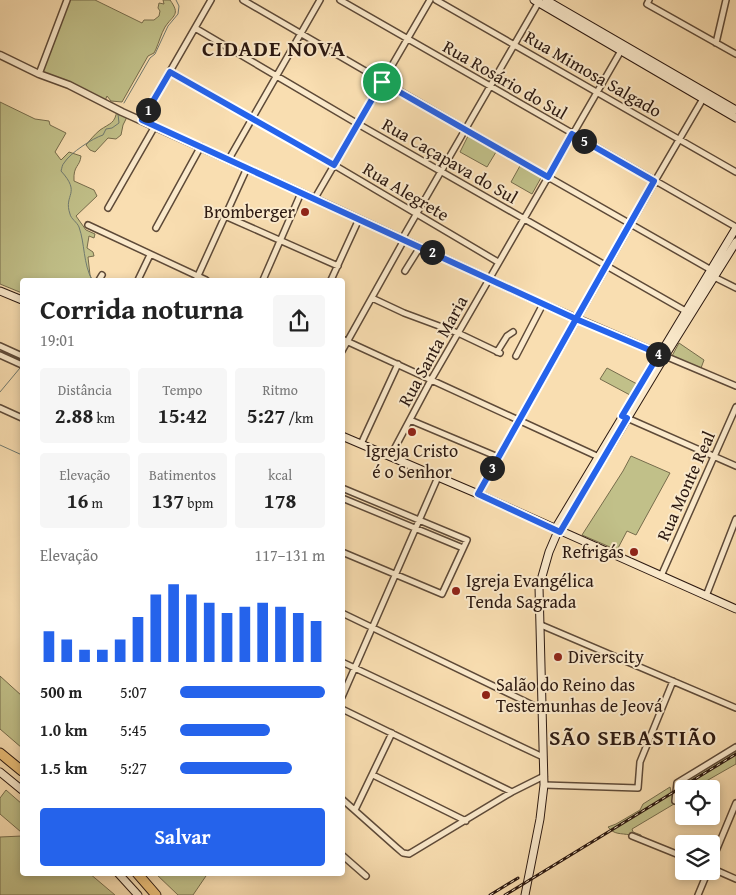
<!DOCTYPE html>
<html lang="pt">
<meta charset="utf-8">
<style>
:root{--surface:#fff;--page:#f6f6f6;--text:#222;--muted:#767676;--accent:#2563eb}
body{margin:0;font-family:"Gentium Book Plus",serif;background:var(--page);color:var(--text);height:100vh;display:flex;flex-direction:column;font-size:19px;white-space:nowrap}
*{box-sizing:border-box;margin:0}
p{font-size:16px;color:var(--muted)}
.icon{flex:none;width:28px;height:28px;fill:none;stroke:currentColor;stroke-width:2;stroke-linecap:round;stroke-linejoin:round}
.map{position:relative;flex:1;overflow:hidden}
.panel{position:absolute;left:20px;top:278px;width:325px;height:598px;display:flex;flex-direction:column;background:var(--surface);border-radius:5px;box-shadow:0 2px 8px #0003}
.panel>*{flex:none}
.fabs{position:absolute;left:675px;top:780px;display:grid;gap:10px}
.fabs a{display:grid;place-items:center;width:45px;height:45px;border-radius:5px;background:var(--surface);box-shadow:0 2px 8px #0003;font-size:25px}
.pin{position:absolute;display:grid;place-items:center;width:42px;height:42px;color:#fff;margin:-21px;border:2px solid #fff;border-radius:50%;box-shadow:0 1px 5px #0007}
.km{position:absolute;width:25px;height:25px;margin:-12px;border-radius:50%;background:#222;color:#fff;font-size:14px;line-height:25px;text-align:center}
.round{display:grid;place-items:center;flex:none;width:52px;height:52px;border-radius:5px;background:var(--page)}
.overview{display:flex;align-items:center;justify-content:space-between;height:85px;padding:0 20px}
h1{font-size:28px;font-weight:700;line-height:38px}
.metrics{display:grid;grid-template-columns:repeat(3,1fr);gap:8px;height:85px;padding:5px 20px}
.metrics div{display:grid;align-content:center;border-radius:5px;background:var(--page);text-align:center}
.metrics b{font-size:21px;font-weight:700}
.metrics small{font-size:14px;font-weight:400}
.metrics p{font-size:14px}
.chart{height:140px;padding:10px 20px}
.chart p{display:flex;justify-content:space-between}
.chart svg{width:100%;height:90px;margin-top:5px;stroke:var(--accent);stroke-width:6}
.cta{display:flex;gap:10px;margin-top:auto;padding:10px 20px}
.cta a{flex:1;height:58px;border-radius:5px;background:var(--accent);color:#fff;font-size:20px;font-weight:700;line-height:58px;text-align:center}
ul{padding:0 20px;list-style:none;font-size:16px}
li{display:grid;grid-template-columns:80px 60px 1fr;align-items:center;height:38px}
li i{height:12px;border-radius:6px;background:var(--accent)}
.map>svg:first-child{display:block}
.green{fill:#c1c089;stroke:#766c4c}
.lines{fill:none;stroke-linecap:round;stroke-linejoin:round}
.stream{stroke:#707a70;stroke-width:1}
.minor-casing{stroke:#5e4a38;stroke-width:8}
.tertiary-casing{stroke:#5e4a38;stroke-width:9}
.secondary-casing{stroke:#2b1810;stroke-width:9}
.trunk-casing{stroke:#2b1810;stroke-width:11}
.minor{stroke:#fbeacc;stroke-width:5}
.tertiary{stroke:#fbeacc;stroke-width:6}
.secondary{stroke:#fbeacc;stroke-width:7}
.trunk{stroke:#ecbf78;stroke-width:9}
.rail-casing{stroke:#2b1810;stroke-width:3}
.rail{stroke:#fbeacc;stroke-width:1;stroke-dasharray:4;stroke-linecap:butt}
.route-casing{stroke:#fff;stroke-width:10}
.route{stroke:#2563eb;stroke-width:6}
.poi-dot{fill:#8f2418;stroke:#fbeacc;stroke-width:2}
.labels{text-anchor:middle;stroke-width:4;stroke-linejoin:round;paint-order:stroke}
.street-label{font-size:18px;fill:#2b1810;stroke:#fbeacc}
.poi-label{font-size:18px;fill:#2b1810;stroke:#fbeacc;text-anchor:start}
.district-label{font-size:22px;font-weight:bold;letter-spacing:1px;fill:#2b1810;stroke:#fbeacc}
</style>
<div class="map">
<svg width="736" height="895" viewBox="0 0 736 895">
<rect width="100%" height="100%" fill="#f9deb1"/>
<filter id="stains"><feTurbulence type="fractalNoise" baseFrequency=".004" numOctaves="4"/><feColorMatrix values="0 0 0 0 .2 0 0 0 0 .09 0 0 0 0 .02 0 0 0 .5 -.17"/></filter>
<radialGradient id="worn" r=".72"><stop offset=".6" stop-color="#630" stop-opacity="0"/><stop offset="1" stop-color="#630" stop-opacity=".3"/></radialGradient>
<path class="green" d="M70,0h25l47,23 2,-3h10l5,-4 1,-5 -2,-3 1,-5 5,1 -1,-4h7c11,15 3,15 -5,27 -4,7 -6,15 -9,22l-2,4 -6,3 -26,46 -11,-1 -4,-5 -3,7 -62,-29z
M0,102l35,17 14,2 1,4 16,8 -11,19 6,8 8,-8 12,4c-1,11 -8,9 -7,25l20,9 3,6 -21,20 10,14 9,4 -1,4 -5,-2 -2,12 6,4 1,4 -6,1 2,18 2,5h-70v13l-22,-9z
M117,110l11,5 -5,10 -2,10 -5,4 -8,-1 -13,14 -5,-2 -4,-5c4,-5 9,-11 14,-15 10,-7 15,-6 17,-20z
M468,136l28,16 -9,15 -27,-15z
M521,164l21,12 -10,18 -21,-12z
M679,343l25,17 -3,8 -29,-12z
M607,368l30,16 -7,11 -30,-16z
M631,456l39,17 -34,62 -9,-4 -10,19 -35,-15 41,-64z
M0,676l22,20v52l-22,-19z
M736,751v13l-35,20 -3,5h-14v9l-5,3 -1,-15z
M670,787l4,17 -42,25 1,3 8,3 1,4c-4,-1 -8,-3 -12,-4 -9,-2 -16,0 -22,-8l8,-3 24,-14 3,-6z
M6,790l16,14v26l-1,2 -21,-18v-16z
M22,836v36l67,1 26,22h-115v-58z
M155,873h53l-15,22h-15z"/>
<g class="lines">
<path class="stream" d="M124,103l26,-45 5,-4 13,-28 10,-12 1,-8 -3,-6
M92,280c-9,-17 -7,-36 -13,-53 -2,-5 -8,-8 -9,-13 -7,-20 12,-20 -9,-43 1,-3 1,-6 3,-8 6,-10 29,-25 39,-28l3,-6 6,-1 7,-5 -1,-9
M0,392l20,-24
M0,445l22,10"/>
<defs>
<path id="minor" d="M243,0l305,177 165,94
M340,0l396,227
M436,0l300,172
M649,0l-2,4 89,50
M195,28l163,96 331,189
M716,43l10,-43
M170,72l164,93 164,97
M39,74l28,-74
M142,120l69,-120
M229,159l91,-159
M315,198l115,-198
M108,208l47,-82
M225,216l113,50
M88,225l118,55
M156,228l45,-82
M402,239l138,-239
M405,271l15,-24
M712,276l24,12
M99,280l3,-5
M138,280l12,-25
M196,280l51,-112
M263,280l38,-87
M331,280l28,-61
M372,298l32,15 54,20 42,20
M342,339l259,119
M0,346l22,10
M342,351l62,-111
M497,352l10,-16 6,-4
M0,355l22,10
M516,356l27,-52
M665,356l71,30
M0,408l22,10
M627,418l109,48
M410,420l88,37
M361,444l37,-80
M390,457l41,-77 191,-331
M342,488l125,52 -25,54 -100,-42
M478,494l177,-313 49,-84
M342,498l121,50
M661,576l75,-169
M706,596l30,-77
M342,613l199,96
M541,625l195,83
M342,662l201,95
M342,697l96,-220
M342,709l170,83
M373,775l93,46
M544,785l94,3 2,-26 33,-81
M342,799l54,48 7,6 6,1 103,-62 32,-16
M675,801l2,-18 59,-36
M355,810l37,-77
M632,836l52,21
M342,855l24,21
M711,863l25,-60
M711,868l25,11
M698,895l10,-24"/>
<path id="tertiary" d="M0,55l39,19 30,11 53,27 207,93 214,99 121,52"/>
<path id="secondary" d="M534,0l202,118
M546,0l190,110
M0,291l22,9
M342,436l136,58 258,115
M555,529l181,-301
M559,532l106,-176 71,-114
M0,772l22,18
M117,872l21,23
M525,895l15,-76 4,-34 -5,-198 10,-35 9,-21"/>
<path id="trunk" d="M0,753l22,18
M136,872l20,23"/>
</defs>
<use href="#minor" class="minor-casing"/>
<use href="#tertiary" class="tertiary-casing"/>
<use href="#secondary" class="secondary-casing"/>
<use href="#trunk" class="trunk-casing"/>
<use href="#minor" class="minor"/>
<use href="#tertiary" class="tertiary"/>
<use href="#secondary" class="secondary"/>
<use href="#trunk" class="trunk"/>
<defs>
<path id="rail" d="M490,895l28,-17
M505,895l231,-141"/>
</defs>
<use href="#rail" class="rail-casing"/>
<use href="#rail" class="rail"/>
</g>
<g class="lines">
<defs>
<path id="route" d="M382,82l-48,83 -164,-93 -28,48 434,199 -98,175 82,38 67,-114 -5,-2 37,-62 -83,-35 78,-138 -82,-47 -24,43 -166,-95"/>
</defs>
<use href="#route" class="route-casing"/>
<use href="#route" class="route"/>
</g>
<g class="poi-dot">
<circle cx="305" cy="212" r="5"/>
<circle cx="412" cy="432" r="5"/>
<circle cx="634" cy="552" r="5"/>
<circle cx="456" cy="591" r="5"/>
<circle cx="558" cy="657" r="5"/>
<circle cx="486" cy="695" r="5"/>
</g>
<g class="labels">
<g class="street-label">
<text transform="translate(593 74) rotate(30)" y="6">Rua Mimosa Salgado</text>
<text transform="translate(505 80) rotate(30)" y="6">Rua Rosário do Sul</text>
<text transform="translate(450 161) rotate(30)" y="6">Rua Caçapava do Sul</text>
<text transform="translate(406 192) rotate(31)" y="6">Rua Alegrete</text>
<text transform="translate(433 351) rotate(-61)" y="6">Rua Santa Maria</text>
<text transform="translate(686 486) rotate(-66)" y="6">Rua Monte Real</text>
</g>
<g class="poi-label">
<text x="295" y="218" text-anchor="end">Bromberger</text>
<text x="412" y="457" text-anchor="middle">Igreja Cristo<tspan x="412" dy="21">é o Senhor</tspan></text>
<text x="624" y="558" text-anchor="end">Refrigás</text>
<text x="466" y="587">Igreja Evangélica<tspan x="466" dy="21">Tenda Sagrada</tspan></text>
<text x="568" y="663">Diverscity</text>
<text x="496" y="691">Salão do Reino das<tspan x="496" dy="21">Testemunhas de Jeová</tspan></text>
</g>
<g class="district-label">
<text x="274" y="56">CIDADE NOVA</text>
<text x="633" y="745">SÃO SEBASTIÃO</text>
</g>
</g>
<rect width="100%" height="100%" filter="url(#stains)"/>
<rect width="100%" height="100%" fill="url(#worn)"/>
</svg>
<div class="fabs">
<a><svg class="icon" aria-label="locate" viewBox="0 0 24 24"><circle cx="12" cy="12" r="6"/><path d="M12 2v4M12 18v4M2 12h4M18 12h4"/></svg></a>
<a><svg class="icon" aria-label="layers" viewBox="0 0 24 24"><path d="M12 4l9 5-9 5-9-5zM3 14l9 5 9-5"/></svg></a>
</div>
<div class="pin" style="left:382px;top:82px;background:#1e9e55"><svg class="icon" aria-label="arrive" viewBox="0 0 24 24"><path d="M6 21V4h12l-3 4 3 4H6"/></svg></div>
<b class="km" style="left:148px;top:110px">1</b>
<b class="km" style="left:432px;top:252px">2</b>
<b class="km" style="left:492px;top:468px">3</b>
<b class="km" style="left:658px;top:354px">4</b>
<b class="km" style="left:584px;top:141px">5</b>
<section class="panel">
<div class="overview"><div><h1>Corrida noturna</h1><p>19:01</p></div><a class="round"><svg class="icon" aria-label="share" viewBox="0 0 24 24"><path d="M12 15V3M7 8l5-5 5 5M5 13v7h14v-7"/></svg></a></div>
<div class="metrics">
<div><p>Distância</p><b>2.88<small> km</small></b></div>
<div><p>Tempo</p><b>15:42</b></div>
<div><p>Ritmo</p><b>5:27<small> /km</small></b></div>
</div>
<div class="metrics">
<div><p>Elevação</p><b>16<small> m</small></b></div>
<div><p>Batimentos</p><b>137<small> bpm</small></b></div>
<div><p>kcal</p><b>178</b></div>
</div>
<div class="chart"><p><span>Elevação</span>117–131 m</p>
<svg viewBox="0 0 160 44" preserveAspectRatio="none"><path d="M5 44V29M15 44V33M25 44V38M35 44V38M45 44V33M55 44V22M65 44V11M75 44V6M85 44V11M95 44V15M105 44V20M115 44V17M125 44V15M135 44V17M145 44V20M155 44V24"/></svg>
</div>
<ul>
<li><b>500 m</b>5:07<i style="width:100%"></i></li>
<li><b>1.0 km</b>5:45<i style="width:62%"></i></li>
<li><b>1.5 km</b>5:27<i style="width:77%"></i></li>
</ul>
<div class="cta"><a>Salvar</a></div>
</section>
</div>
